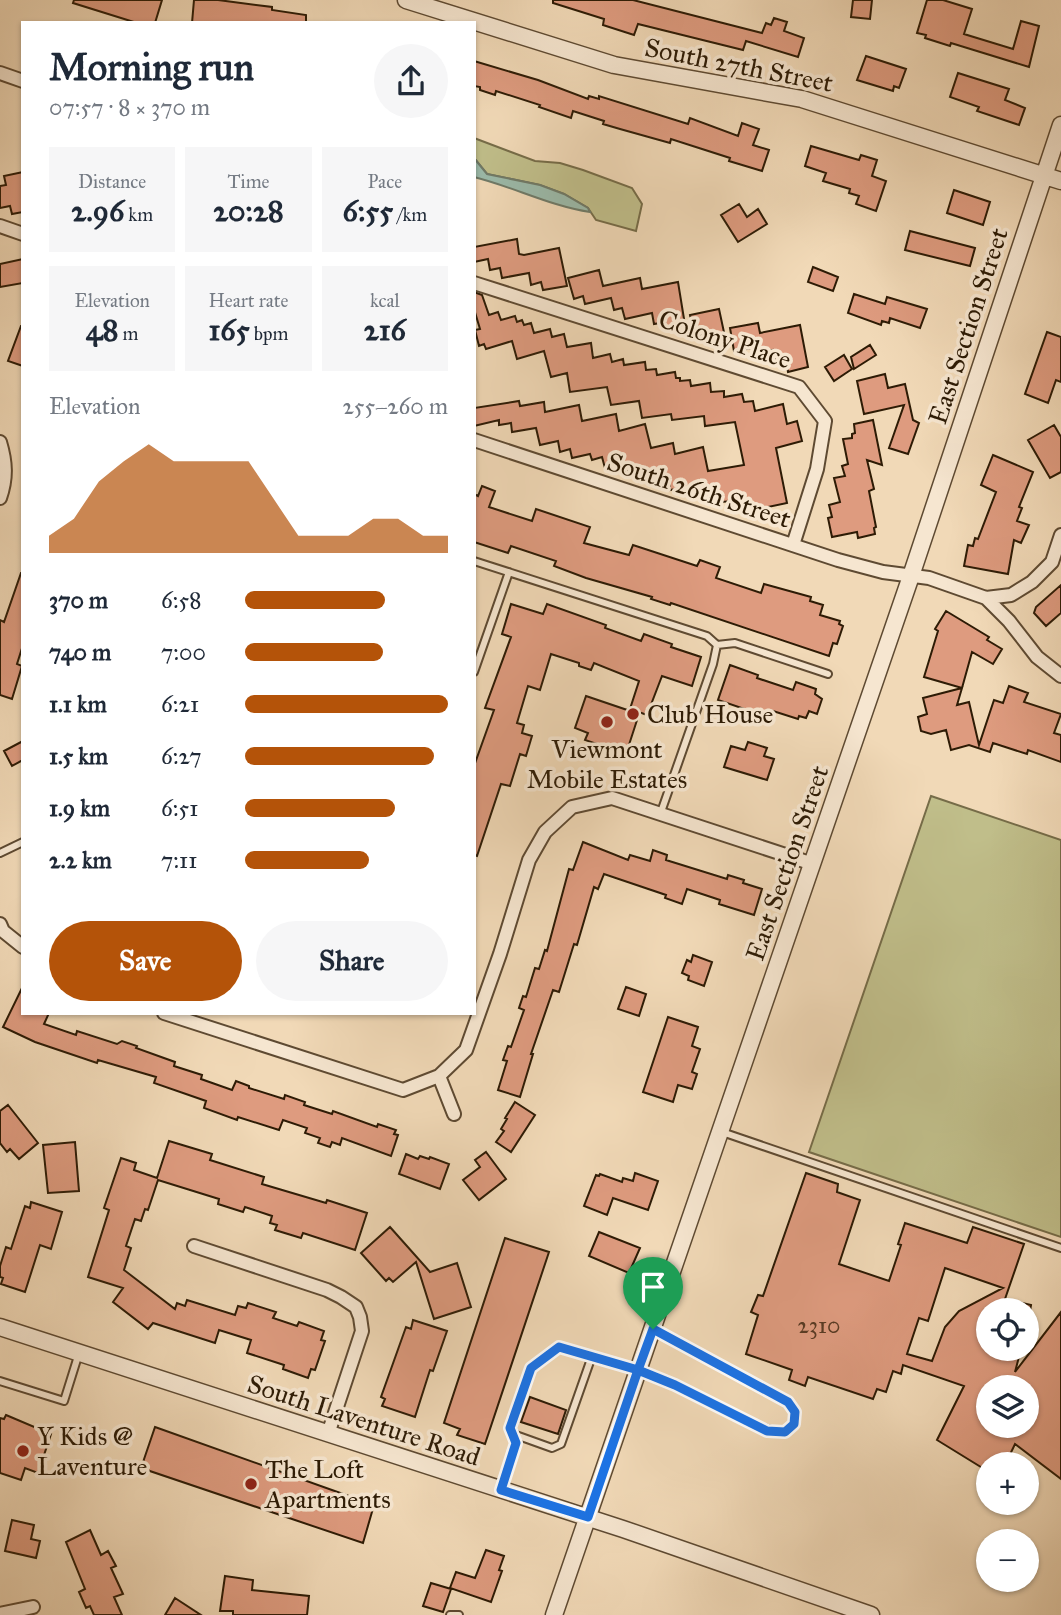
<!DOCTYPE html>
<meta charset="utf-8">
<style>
:root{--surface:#fff;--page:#f6f6f7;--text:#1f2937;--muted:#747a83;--accent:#b45309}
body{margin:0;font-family:"IM FELL Great Primer",serif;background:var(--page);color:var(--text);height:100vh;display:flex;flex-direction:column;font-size:26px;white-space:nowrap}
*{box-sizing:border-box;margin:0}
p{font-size:23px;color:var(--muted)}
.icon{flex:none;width:38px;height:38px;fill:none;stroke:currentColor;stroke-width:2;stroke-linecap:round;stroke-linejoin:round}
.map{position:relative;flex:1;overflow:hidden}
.sheet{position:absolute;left:21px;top:21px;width:455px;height:994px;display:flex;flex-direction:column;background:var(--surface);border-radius:0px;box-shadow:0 2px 5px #0004}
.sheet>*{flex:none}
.fabs{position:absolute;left:976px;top:1298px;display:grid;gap:14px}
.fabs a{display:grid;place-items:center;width:63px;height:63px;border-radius:50%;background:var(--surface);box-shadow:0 2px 5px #0004;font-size:35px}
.pin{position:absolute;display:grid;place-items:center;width:60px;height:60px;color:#fff;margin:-72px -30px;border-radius:50% 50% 50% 0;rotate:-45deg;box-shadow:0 0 7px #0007}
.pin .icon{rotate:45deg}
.round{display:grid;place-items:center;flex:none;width:74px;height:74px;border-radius:37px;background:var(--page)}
.head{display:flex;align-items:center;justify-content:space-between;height:119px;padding:0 28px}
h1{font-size:38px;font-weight:800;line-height:52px}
.metrics{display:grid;grid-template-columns:repeat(3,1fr);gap:10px;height:119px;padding:7px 28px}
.metrics div{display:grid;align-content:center;border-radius:0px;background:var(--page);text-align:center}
.metrics b{font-size:30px;font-weight:800}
.metrics small{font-size:19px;font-weight:400}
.metrics p{font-size:19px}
.chart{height:196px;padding:14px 28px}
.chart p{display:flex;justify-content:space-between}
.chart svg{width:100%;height:126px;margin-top:7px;fill:var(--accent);opacity:.7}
.action{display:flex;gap:14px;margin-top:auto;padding:14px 28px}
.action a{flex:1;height:80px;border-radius:42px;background:var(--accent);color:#fff;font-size:28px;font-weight:800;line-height:80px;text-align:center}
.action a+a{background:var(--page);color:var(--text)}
ul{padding:0 28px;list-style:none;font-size:23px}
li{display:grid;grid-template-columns:112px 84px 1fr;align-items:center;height:52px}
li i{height:18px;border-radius:9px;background:var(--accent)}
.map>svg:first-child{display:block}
.green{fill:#c0be8a;stroke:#766c48;stroke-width:2}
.water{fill:#9bbaaa;stroke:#6f7a68;stroke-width:2}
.building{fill:#de9b7f;stroke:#2d1b05;stroke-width:2;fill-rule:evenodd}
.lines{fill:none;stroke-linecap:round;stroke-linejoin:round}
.service-casing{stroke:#5e4a32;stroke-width:10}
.minor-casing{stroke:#5e4a32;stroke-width:16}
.tertiary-casing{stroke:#5e4a32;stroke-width:19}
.service{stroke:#f6e6d0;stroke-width:6}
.minor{stroke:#f6e6d0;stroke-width:12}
.tertiary{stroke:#f6e6d0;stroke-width:16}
.route-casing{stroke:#fff;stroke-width:14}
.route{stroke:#1a73e8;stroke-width:9}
.poi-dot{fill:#8f2418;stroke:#f6e6d0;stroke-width:2.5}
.labels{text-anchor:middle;stroke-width:7;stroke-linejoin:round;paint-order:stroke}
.number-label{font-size:23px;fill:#593b24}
.street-label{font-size:26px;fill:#2d1b05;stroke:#f6e6d0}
.poi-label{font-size:26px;fill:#2d1b05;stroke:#f6e6d0;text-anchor:start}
</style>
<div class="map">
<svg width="1061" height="1615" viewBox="0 0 1061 1615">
<rect width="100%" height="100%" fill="#f1d9b7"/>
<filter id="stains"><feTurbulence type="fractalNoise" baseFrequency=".00286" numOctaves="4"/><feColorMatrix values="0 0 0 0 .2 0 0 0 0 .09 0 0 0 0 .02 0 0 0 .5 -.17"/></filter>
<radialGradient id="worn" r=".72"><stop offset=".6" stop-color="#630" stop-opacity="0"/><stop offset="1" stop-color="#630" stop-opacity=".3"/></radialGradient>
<path class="green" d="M474,138l61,23 25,2 23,7 49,18 10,16 -6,27 -40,-11 -8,-12 -24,-14 -24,-9 -53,-11 -13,-16z
M931,796l130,44v397l-252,-85z"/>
<path class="water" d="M474,158l13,16 53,11 24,9 24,14 2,4c-40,-6 -76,-25 -116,-35z"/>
<path class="building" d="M74,0h88l-7,23h-18l-64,-20z
M194,0h24l54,7v3l34,5v8h-114z
M553,0h80l129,33 4,-10 5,2 3,-7 13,4 -3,9 20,7 -6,19 -52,-16 -3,9 -105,-26 -4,11 -31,-10 1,-6 -51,-16z
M853,0h19l-2,19 -19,-2z
M927,0h16l29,9 -8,25 49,15 8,-28 18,5 -10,41 -78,-24 -1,3 -25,-8 1,-3 -9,-2z
M866,56l40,13 -7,19 -5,-2 -1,5 -36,-11z
M474,61l64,19 50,19 1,-3 10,3v-3l89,28 2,-6 48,18 4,-13 17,6 -6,16 16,5 -7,21 -33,-10 1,-3 -59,-19 -1,4 -50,-14 -17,-5 1,-3 -31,-10 -2,7 -32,-11 1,-2 -44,-14 -1,4 -15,-5v-3l-6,-1z
M958,73l51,16 -4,11 20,8 -6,17 -42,-14 2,-4 -29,-10z
M811,146l48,14 2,-5 16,5 -5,16 14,5 -10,30 -20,-7 3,-8 -10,-3 1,-4 -27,-8 3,-8 -21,-7z
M23,172v40l-11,2 -2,-8 -10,2v-22l6,-1 -2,-9z
M954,190l36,12 -7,23 -36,-12z
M739,204l8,13 11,-8 9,15 -29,18 -17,-27z
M910,231l65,17 -5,18 -65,-16z
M517,239l2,15 5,1 35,-7 8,38 -24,4 -2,-8 -10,3 -2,-12 -27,5 -2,-10 -10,2 -2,-11 -14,3v-15z
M23,259v24l-23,4v-23z
M813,267l25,10 -5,14 -25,-9z
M599,270l4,16 37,-8 2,11 36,-7 7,43 -19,4 -1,-7 -11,2 -2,-11 -27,6 -3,-11 -8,2 -3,-12 -26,6 -2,-8 -9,3 -6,-21z
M474,292l8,3 7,20 9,-3 3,8 14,-4 2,6 5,-2 2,5 7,-2 3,10 16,-4 2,8 12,-3 3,13 24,-4 2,15 17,-4 2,8 11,-3 1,6 21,-3 1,8 10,-1 1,6 18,-3 1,6h4v3l10,-1 1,6 19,-3 1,9 13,-1v6l18,-3 2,8 9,-1 2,10 28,-7 4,20 10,-3 5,20 -26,7 11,55 -34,7 -1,-7 -21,3v-5l-9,1 -1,-7 -18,4 -2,-9 -11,3 -1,-6 -19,3 -1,-9 -9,2 -2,-11 -21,5 -2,-8 -9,2 -2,-7 -19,4 -3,-11 -10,3 -2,-6 -18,4 -2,-9 -10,3 -2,-11 -18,4 -4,-17 -24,4 -1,-9 -12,2v-5l-25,6v-18l45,-7 1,5 24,-4 1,10 34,-7 3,16 34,-7 3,17 26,-7 6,24 22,-5 2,11 28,-7 5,24 36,-6 -9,-43 -30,4 -1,-10 -32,4 -1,-6 -29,4 -3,-17 -28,4 -4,-18 -37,5 -3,-19 -16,4 -7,-26 -27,8 -5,-18 -26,8 -2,-5 -5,2 -4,-16 5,-1 -6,-20z
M854,294l31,10 2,-7 40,12 -7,19 -30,-10 -1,5 -7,-2 -1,4 -33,-12z
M719,309l6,28 -19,4 -2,-7 -10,2 -4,-21z
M758,323l2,10 40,-8 8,42 -20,5 -2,-11 -10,2 -3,-13 -19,3 -1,-5 -19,3 -4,-23z
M21,326h2v40l-15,-5z
M1047,332l14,5v45l-5,-2 -8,23 -23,-9z
M870,345l6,10 -22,14 -3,-12z
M844,355l8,14 -18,12 -9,-14z
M885,374l3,14 17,-4 8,36 6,3 -11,31 -19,-6 15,-43 -40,9 -7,-33z
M873,420l9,45 -15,-5 7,29 -5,2 7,36 -2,1 1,6 -17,4 -1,-6 -25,5 -4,-19 4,-1 -3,-12 11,-3 -6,-24 11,-2 -3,-10 6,-2 -5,-25 9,-1v-4l3,-1 -1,-9z
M1054,425l7,12v35l-11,6 -22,-38z
M993,455l40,17 -14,35 3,1 -5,13 12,4 -8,18 -7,-3 -6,34 -44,-8 4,-21 5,1 2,-8 3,1 18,-47 -15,-7z
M482,486l13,5 -6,16 43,14 4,-12 54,18 -6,16 45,12 4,-10 64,21 3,-6 20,7 -4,11 45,15 3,-9 47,13 -1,4 13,4 -3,10 20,6 -1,3 4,2 -6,18 -4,-1 -4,13 -158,-53 -1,2 -19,-6 1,-2 -66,-19 -32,-12 2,-5 -45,-15 -3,7 -34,-11v-48l4,2z
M21,573h2v72l-6,19 5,2 -10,33 -12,-4v-75l4,2z
M1061,585v28l-15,13 -12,-13 2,-6z
M511,604l32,10 4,-10 59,21 -1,3 36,13 3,-7 28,10 -1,3 30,10 -9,29 -30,-10 -15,39 -17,-6 9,-28 -45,-18 -3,7 -12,-4v-3l-28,-9 -11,36 -12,-4 -11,37 7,2 -2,8 10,3 -6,20 -6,-2 -10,32 -9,-2 -24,72 -3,-1v-89l20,-56 -9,-2 26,-71 -9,-3z
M946,611l43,26 -2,3 15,9 -9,15 -21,-12 -10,36 -38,-11 14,-46 -3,-2z
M730,665l28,10 -1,3 36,12 3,-8 20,7 -1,5 7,5 -5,15 -8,-3 -3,7 -7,-2 -1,3 -25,-8 -2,4 -11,-3 -1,2 -41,-14z
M1009,686l19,7 -4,9 37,12 -7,19 7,2v27l-33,-12 -1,4 -34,-11 -3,9 -21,-7 -18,5 -5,-20 -15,4 -10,-3 -3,-14 9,-3 -4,-16 39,-10 -5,17 12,-3 10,43 15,-45 9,3z
M586,696l53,18 -13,40 -41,-14 3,-7 -13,-5z
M23,741v19l-11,6 -8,-15z
M748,742l19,6 -3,8 10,3 -7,21 -43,-13 7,-21 14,4z
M583,842l45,18 2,-5 20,6 3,-11 14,5 -1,5 61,19 1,-4 16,5 -1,3 19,6 -8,26 -35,-11 1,-4 -33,-11 -5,15 -17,-6 1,-3 -62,-21 -6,15 -4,-2 -17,58 -3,-1 -15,48 -6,-2 -22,64h2l-13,43 -22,-7 9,-29 -4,-1 5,-14 3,1 13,-37 -5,-2 4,-12 3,1 9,-29 4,1 6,-19 2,1 22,-82 4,1z
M693,955l19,7 -8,24 -16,-6 1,-4 -7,-3 5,-13 4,2z
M23,986v27h26l-5,11 32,11 1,-4 40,13 5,-3 15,5 -1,2 39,14 -1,4 28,9 -1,4 31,11 4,-9 13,5v2l35,11 1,-4 20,7 -1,3 28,9 1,-3 44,16 1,-3 18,6 -2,4 4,1 -7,21 -49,-18 -2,7 -8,-3 -2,5 -12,-4 2,-5 -15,-5 2,-5 -24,-8 -4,10 -41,-13 -1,3 -33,-12 2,-7 -52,-18 2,-6 -58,-17 -1,3 -62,-21 -32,-15z
M626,987l20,7 -7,22 -21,-7z
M668,1017l30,10 -6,19 8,3 -8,23 5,2 -5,15 -14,-4 -5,17 -30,-10z
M515,1102l20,13 -24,37 -15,-10 8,-11 -3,-2 6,-10 -2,-1z
M8,1105l30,38 -19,16 -9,-10 -3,3 -7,-9v-32z
M169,1141l43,13 -2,6 54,17 -2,7 64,19 1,-3 40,13 -12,37 -52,-17 -2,5 -26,-8 2,-5 -7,-2 2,-7 -27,-9 -2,5 -25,-8 1,-5 -61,-19 -10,30 -3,-1 -4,12 -6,-2 -9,27 5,2 -7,22 51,39 2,-6 8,3 2,-6 48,15 3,-9 8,2 2,-5 28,9 -3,6 24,8 2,-4 25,9 -3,9 4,1 -10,29 -4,-1 -3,9 -25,-9 1,-4 -37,-12 4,-13 -32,-10 -4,13 -62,-20 -5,6 -35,-27 10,-14 -35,-11 21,-67 -5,-2 17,-50 15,5 -2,7 23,8z
M75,1142l4,49 -31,2 -5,-48z
M486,1152l20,27 -27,21 -16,-20 17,-13 -5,-7z
M406,1154l12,5 2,-3 9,3 1,-2 19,7 -9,25 -41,-15z
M635,1173l23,8 -10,29 -35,-12 -6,17 -23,-9 12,-31 3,1 1,-2 22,8 1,-4 10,3z
M806,1173l32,11 -1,8 23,8 -21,64 50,17 12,-36 -3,-1 7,-21 62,20 6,-16 51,17 -19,55 26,6 -1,6h-41v38h32l-6,23 46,-60v167l-46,-35 -10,21h-16v7l-52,-32 27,-54 -61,-21 -2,9 -8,-3 -7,21 -9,-3 -4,10 -65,-22 -3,9 -16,-6 3,-10 -46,-16 12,-39 -7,-3 7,-17 5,1zM945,1268l58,20 -44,23 -14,16 -13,34 -25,-7 12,-36 9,3zM989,1388h38v38h-38z
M31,1202l31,10 -11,37 -11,-4 -15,47 -24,-8 2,-6 -3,-1v-11l6,-19 5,2 14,-43 5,2z
M390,1227l40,45 27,-9 14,44 -37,12 -18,-57 -23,20 -4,-4 -3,3 -25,-28z
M599,1232l41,16 -11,25 -40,-17z
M505,1238l44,14 -64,192 -28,-9 3,-6 -16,-6z
M413,1320l34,11 -14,40 -3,-1 -15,47 -33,-11 3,-7 -4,-2 25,-70 5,2z
M530,1397l36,13 -8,24 -37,-12z
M6,1415l45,19 -13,39 -13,-5 -4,12 -21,-7v-55l4,1z
M155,1427l219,78 -11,38 -222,-75z
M12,1520l22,5 -3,14 9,2 -4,17 -31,-7z
M90,1530l11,25 7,-4 8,15 -5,2 12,26 -9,3 8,18h-28l-4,-9 -4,2 -7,-16 6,-3 -19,-47z
M486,1550l18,6 -5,14 3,1 -11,31 -41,-14 6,-16 19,6z
M225,1576l28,4 -1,10 57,6 -2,19h-74v-4h-13z
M431,1583l20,6 -8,23 -20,-6z
M175,1598l26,17h-36z"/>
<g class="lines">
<defs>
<path id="service" d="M474,561l233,75 10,9 -4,19 -52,148
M717,645l18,-2 93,31
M474,672l35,-100
M0,853l23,-11
M722,1132l339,116
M0,1381l64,20 15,-48
M513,1434l39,14 9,-4 31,-88
M501,1490l15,-47 -6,-15 21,-60 28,-21c40,11 80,21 118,39 34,16 70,43 108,46l9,-8 1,-12 -7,-10 -134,-72
M450,1615h9"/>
<path id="minor" d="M0,73l23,8
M0,226l23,8
M474,283l325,104 26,34 -8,48 -24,76
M474,440l364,120 45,12 46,6 57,20 23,23 28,36 24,19
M0,442c6,20 7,36 0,56
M986,598l25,-3 21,-13 20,-20 9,-27
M0,924l3,7 20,16
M164,1013l239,77 36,-14 27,-26 34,-96 29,-94 16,-28 27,-25 40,-9 201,66
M439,1076l15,38
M194,1246l133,44 14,7 15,10 4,10 2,14 -34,103
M0,1614l33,-7"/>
<path id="tertiary" d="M406,0l208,65 188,34 259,82
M0,1327l623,202 248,86
M554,1615l357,-1039 150,-451"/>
</defs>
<use href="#service" class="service-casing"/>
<use href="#minor" class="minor-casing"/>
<use href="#tertiary" class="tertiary-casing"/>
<use href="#service" class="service"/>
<use href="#minor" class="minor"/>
<use href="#tertiary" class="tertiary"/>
</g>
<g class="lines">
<defs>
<path id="route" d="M653,1329l-15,41 -79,-23 -28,21 -21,60 6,15 -15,47 87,27 50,-147 37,15 92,46 18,1 9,-8 1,-12 -7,-10 -135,-73"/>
</defs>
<use href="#route" class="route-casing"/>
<use href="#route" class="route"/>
</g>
<g class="poi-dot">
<circle cx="633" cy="714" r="7"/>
<circle cx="607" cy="722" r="7"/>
<circle cx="23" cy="1451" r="7"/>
<circle cx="251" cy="1484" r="7"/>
</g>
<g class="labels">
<g class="number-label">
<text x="819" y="1333">2310</text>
</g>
<g class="street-label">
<text transform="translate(739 65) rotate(11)" y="9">South 27th Street</text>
<text transform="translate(968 326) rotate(-72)" y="9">East Section Street</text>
<text transform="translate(725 339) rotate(18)" y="9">Colony Place</text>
<text transform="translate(699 490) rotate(18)" y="9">South 26th Street</text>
<text transform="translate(787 863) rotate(-71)" y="9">East Section Street</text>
<text transform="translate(364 1420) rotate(18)" y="9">South Laventure Road</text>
</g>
<g class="poi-label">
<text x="647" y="723">Club House</text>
<text x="607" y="758" text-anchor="middle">Viewmont<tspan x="607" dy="30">Mobile Estates</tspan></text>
<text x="37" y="1445">Y Kids @<tspan x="37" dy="30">Laventure</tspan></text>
<text x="265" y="1478">The Loft<tspan x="265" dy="30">Apartments</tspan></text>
</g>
</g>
<rect width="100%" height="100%" filter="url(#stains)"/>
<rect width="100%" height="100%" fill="url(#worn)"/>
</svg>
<div class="fabs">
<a><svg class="icon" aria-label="locate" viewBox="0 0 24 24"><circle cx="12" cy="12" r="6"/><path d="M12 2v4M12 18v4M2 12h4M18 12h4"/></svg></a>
<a><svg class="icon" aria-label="layers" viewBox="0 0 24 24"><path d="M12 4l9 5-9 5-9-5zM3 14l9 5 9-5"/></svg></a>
<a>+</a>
<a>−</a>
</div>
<div class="pin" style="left:653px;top:1329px;background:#1e9e55"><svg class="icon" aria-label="arrive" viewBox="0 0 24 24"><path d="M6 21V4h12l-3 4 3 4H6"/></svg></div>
<section class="sheet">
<div class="head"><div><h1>Morning run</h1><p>07:57 · 8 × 370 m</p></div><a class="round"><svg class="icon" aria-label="share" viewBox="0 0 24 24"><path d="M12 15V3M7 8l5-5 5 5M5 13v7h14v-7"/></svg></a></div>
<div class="metrics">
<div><p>Distance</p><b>2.96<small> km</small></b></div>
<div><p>Time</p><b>20:28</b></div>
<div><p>Pace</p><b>6:55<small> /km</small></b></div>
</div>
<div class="metrics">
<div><p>Elevation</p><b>48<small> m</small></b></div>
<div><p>Heart rate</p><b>165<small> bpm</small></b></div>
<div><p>kcal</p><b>216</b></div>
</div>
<div class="chart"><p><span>Elevation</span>255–260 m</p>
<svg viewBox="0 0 160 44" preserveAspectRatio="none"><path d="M0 44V38L10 32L20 19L30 12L40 6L50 12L60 12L70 12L80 12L90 25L100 38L110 38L120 38L130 32L140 32L150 38L160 38V44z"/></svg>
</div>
<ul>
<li><b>370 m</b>6:58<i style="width:69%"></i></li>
<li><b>740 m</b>7:00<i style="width:68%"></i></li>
<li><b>1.1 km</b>6:21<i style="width:100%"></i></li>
<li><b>1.5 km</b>6:27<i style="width:93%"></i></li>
<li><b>1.9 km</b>6:51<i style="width:74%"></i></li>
<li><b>2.2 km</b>7:11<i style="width:61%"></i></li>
</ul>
<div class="action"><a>Save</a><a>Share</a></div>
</section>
</div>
